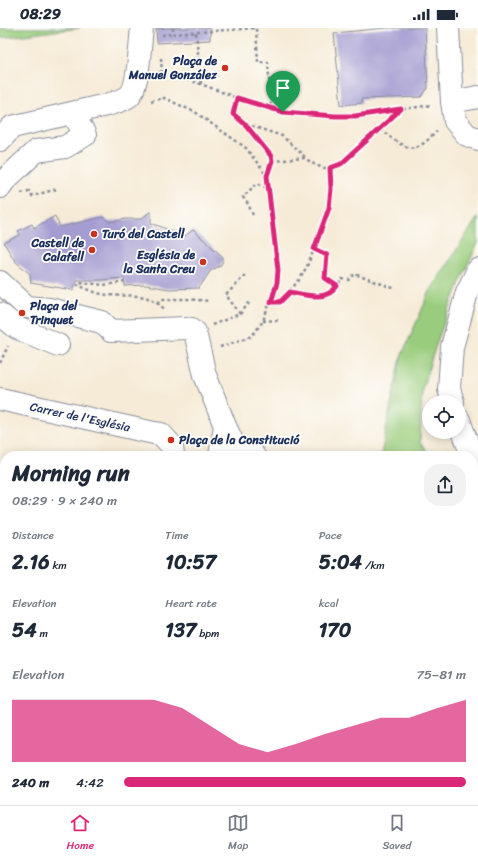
<!DOCTYPE html>
<meta charset="utf-8">
<style>
:root{--surface:#fff;--page:#f2f2f3;--text:#1f2937;--muted:#747a83;--line:#e0e1e3;--accent:#db2777}
body{margin:0;font-family:Sriracha,sans-serif;background:var(--page);color:var(--text);height:100vh;display:flex;flex-direction:column;font-size:15px;white-space:nowrap}
*{box-sizing:border-box;margin:0}
p{font-size:13px;color:var(--muted)}
.icon{flex:none;width:22px;height:22px;fill:none;stroke:currentColor;stroke-width:2;stroke-linecap:round;stroke-linejoin:round}
.map{position:relative;flex:1;overflow:hidden}
.sheet{position:absolute;left:0px;top:423px;width:478px;height:354px;display:flex;flex-direction:column;background:var(--surface);border-radius:16px 16px 0 0;box-shadow:0 2px 10px #0003}
.sheet>*{flex:none}
.tools{position:absolute;left:422px;top:367px;display:grid;gap:8px}
.tools a{display:grid;place-items:center;width:44px;height:44px;border-radius:50%;background:var(--surface);box-shadow:0 2px 10px #0003;font-size:20px}
.pin{position:absolute;display:grid;place-items:center;width:34px;height:34px;color:#fff;margin:-41px -17px;border-radius:50% 50% 50% 0;rotate:-45deg;box-shadow:0 0 4px #0007}
.pin .icon{rotate:45deg}
.round{display:grid;place-items:center;flex:none;width:42px;height:42px;border-radius:16px;background:var(--page)}
.overview{display:flex;align-items:center;justify-content:space-between;height:68px;padding:0 12px}
h1{font-size:22px;font-weight:800;line-height:30px}
.figures{display:grid;grid-template-columns:repeat(3,1fr);gap:6px;height:68px;padding:4px 12px}
.figures div{display:grid;align-content:center}
.figures b{font-size:20px;font-weight:800}
.figures small{font-size:11px;font-weight:400}
.figures p{font-size:11px}
.chart{height:112px;padding:8px 12px}
.chart p{display:flex;justify-content:space-between}
.chart svg{width:100%;height:72px;margin-top:4px;fill:var(--accent);opacity:.7}
ul{padding:0 12px;list-style:none;font-size:13px}
li{display:grid;grid-template-columns:64px 48px 1fr;align-items:center;height:30px}
li i{height:10px;border-radius:5px;background:var(--accent)}
.status{display:flex;justify-content:space-between;align-items:center;height:28px;padding:0 20px;background:var(--surface);direction:ltr}
.status svg{height:11px;fill:currentColor}
.tab-bar{display:flex;justify-content:space-around;align-items:center;height:56px;border-top:1px solid var(--line);background:var(--surface);font-size:11px;color:var(--muted)}
.tab-bar a{display:grid;justify-items:center;gap:2px}
.tab-bar .active{color:var(--accent)}
.map>svg:first-child{display:block}
.green{fill:#99cc7c;stroke:#5a7e6d}
.building{fill:#a59dd2}
.lines{fill:none;stroke-linecap:round;stroke-linejoin:round}
.street-casing{stroke:#888d9a;stroke-width:24}
.secondary-casing{stroke:#888d9a;stroke-width:24}
.path{stroke:#888d9a;stroke-width:2.5;stroke-dasharray:3 3;stroke-linecap:butt}
.street{stroke:#fff;stroke-width:22}
.secondary{stroke:#fde4d1;stroke-width:22}
.route-casing{stroke:#fff;stroke-width:8}
.route{stroke:#db2777;stroke-width:5}
.poi-dot{fill:#c8321e;stroke:#fdfcf7;stroke-width:1.5}
.labels{text-anchor:middle;stroke-width:3.5;stroke-linejoin:round;paint-order:stroke}
.poi-label{font-size:12px;font-weight:bold;fill:#1b2f5e;stroke:#fdfcf7;text-anchor:end}
.street-label{font-size:12px;fill:#1b2f5e;stroke:#fdfcf7}
</style>
<div class="status"><b>08:29</b><svg viewBox="0 0 49 12"><path d="M0 12V9h3v3zM5 12V6h3v6zM10 12V3h3v9zM15 12V0h3v12zM26 1h20v11H26zM47 4h2v5h-2z"/></svg></div>
<div class="map">
<svg width="478" height="777" viewBox="0 0 478 777">
<rect width="100%" height="100%" fill="#fdfcf7"/>
<filter id="ink" filterUnits="userSpaceOnUse"><feTurbulence type="fractalNoise" baseFrequency=".025" numOctaves="2"/><feDisplacementMap in="SourceGraphic" scale="8" xChannelSelector="R" yChannelSelector="G"/><feConvolveMatrix kernelMatrix="1 2 1 2 8 2 1 2 1" color-interpolation-filters="sRGB"/></filter>
<filter id="wash" filterUnits="userSpaceOnUse"><feTurbulence type="fractalNoise" baseFrequency=".012" numOctaves="4" result="noise"/><feDisplacementMap in="SourceGraphic" scale="16" xChannelSelector="R" yChannelSelector="G"/><feGaussianBlur stdDeviation="0.9" result="paint"/><feColorMatrix in="noise" values="0 0 0 0 0 0 0 0 0 0 0 0 0 0 0 0 0 1.4 0 .05"/><feComposite in="paint" operator="in"/></filter>
<g filter="url(#wash)">
<rect width="100%" height="100%" fill="#f6ebd7"/>
<path class="green" d="M0,0h80l-80,10z
M478,189v26l-18,39 -22,57 -16,50 -2,53 10,14h-60l11,-2 20,-97 30,-68z
M5,566v57h-5c0,-12 0,-49 5,-57z"/>
<g id="blocks">
<path class="building" d="M168,0h42v12l-53,3 -1,-14z
M387,0h38l3,60 -7,9 -60,2 1,4 -21,2 -7,-72z
M151,183v12l34,13 8,-6 30,27v4l-3,5 -9,4 -12,18 -30,1 -23,-4 -21,1 -1,-8 -24,2h-23l-4,10 -42,-7 -1,-9 -15,-13 -11,-18 16,-8 -2,-4 14,-7 2,4 21,-12 5,11 43,-10 6,5 17,-3h15z"/>
</g>
</g>
<g filter="url(#ink)">
<use href="#blocks" fill-opacity="0" stroke="#888d9a" stroke-width="1"/>
<g class="lines">
<defs>
<path id="street" d="M448,0l4,74 3,19 12,14 11,4
M452,74l26,-5
M0,112l12,-13 94,-22c7,-2 17,-4 23,-9 10,-9 11,-54 13,-68
M0,159l4,-6 32,-30 29,-4 20,-12 -12,-22
M0,254l27,25
M27,279l22,2 53,13 9,9 75,-3 6,1 3,3 10,43 20,51 9,19 20,11
M0,286l17,14 41,17
M0,371l154,34 7,1 11,12 1,10
M453,374l-4,-13 3,-42 15,-55 11,-22
M459,392l13,36
M220,428l5,-30
M473,508l5,-6
M0,556l5,-9
M0,737l5,2
M8,777l3,-5"/>
<path id="secondary" d="M473,458h5"/>
</defs>
<use href="#street" class="street-casing"/>
<use href="#secondary" class="secondary-casing"/>
<path class="path" d="M173,0v6l83,-6 2,34h10l3,46
M196,5l5,51
M162,7l11,-1
M161,30l1,15
M158,44l43,12 36,14 46,14 52,4h20l77,-11
M151,73l13,-3 31,14 51,36 21,28
M246,96l36,12 23,21
M380,101c25,19 32,29 57,2
M272,133l33,-3c12,9 21,14 36,6l60,-54
M21,165l8,-2 3,5 25,-7
M253,187l-5,-11 -5,-7 14,-14 10,5
M314,221l13,6 -2,23 12,8
M125,254l-21,3 -25,-3 -1,1v2c9,4 19,9 30,10 19,2 42,-4 56,14
M290,264l28,5 15,-5 9,-13 7,1 3,-2 2,-4 42,15
M271,274h9l20,-23 8,-15 11,-27 10,-29 2,-19 -1,-21
M158,275l4,-4h25l23,2
M240,286l-14,-19 21,-22
M263,293l15,-1
M212,297l28,-11 10,-12
M220,319l32,-11 11,-15 14,-38v-27l-10,-80 5,-15 -1,-5 -26,-32 -12,-10 4,-16
M0,335l8,-17
M219,772v5"/>
<use href="#street" class="street"/>
<use href="#secondary" class="secondary"/>
</g>
</g>
<g class="lines" filter="url(#ink)">
<defs>
<path id="route" d="M237,70l46,14 52,4h20l46,-7 -60,55 -11,4 1,21 -2,19 -15,41 13,6 -2,23 12,8c-11,16 -31,9 -47,6l-10,10h-9l6,-19 1,-13 -11,-94 5,-15 -1,-5 -26,-32 -12,-10z"/>
</defs>
<use href="#route" class="route-casing"/>
<use href="#route" class="route"/>
</g>
<g class="poi-dot">
<circle cx="225" cy="40" r="4"/>
<circle cx="94" cy="206" r="4"/>
<circle cx="92" cy="222" r="4"/>
<circle cx="203" cy="234" r="4"/>
<circle cx="22" cy="285" r="4"/>
<circle cx="171" cy="412" r="4"/>
</g>
<g class="labels">
<g class="poi-label">
<text x="217" y="37">Plaça de<tspan x="217" dy="14">Manuel González</tspan></text>
<text x="102" y="210" text-anchor="start">Turó del Castell</text>
<text x="84" y="219">Castell de<tspan x="84" dy="14">Calafell</tspan></text>
<text x="195" y="231">Església de<tspan x="195" dy="14">la Santa Creu</tspan></text>
<text x="30" y="282" text-anchor="start">Plaça del<tspan x="30" dy="14">Trinquet</tspan></text>
<text x="179" y="416" text-anchor="start">Plaça de la Constitució</text>
</g>
<g class="street-label">
<text transform="translate(80 389) rotate(12)" y="4">Carrer de l'Església</text>
</g>
</g>
</svg>
<div class="tools">
<a><svg class="icon" aria-label="locate" viewBox="0 0 24 24"><circle cx="12" cy="12" r="6"/><path d="M12 2v4M12 18v4M2 12h4M18 12h4"/></svg></a>
</div>
<div class="pin" style="left:283px;top:84px;background:#1e9e55"><svg class="icon" aria-label="arrive" viewBox="0 0 24 24"><path d="M6 21V4h12l-3 4 3 4H6"/></svg></div>
<section class="sheet">
<div class="overview"><div><h1>Morning run</h1><p>08:29 · 9 × 240 m</p></div><a class="round"><svg class="icon" aria-label="share" viewBox="0 0 24 24"><path d="M12 15V3M7 8l5-5 5 5M5 13v7h14v-7"/></svg></a></div>
<div class="figures">
<div><p>Distance</p><b>2.16<small> km</small></b></div>
<div><p>Time</p><b>10:57</b></div>
<div><p>Pace</p><b>5:04<small> /km</small></b></div>
</div>
<div class="figures">
<div><p>Elevation</p><b>54<small> m</small></b></div>
<div><p>Heart rate</p><b>137<small> bpm</small></b></div>
<div><p>kcal</p><b>170</b></div>
</div>
<div class="chart"><p><span>Elevation</span>75–81 m</p>
<svg viewBox="0 0 160 44" preserveAspectRatio="none"><path d="M0 44V6L10 6L20 6L30 6L40 6L50 6L60 11L70 22L80 33L90 38L100 33L110 27L120 22L130 17L140 17L150 11L160 6V44z"/></svg>
</div>
<ul>
<li><b>240 m</b>4:42<i style="width:100%"></i></li>
</ul>
</section>
</div>
<nav class="tab-bar">
<a class="active"><svg class="icon" aria-label="home" viewBox="0 0 24 24"><path d="M3 11l9-7 9 7M6 9v11h12V9"/></svg>Home</a>
<a><svg class="icon" aria-label="map" viewBox="0 0 24 24"><path d="M3 6l6-2 6 2 6-2v14l-6 2-6-2-6 2zM9 4v14M15 6v14"/></svg>Map</a>
<a><svg class="icon" aria-label="saved" viewBox="0 0 24 24"><path d="M7 4h10v16l-5-4-5 4z"/></svg>Saved</a>
</nav>
